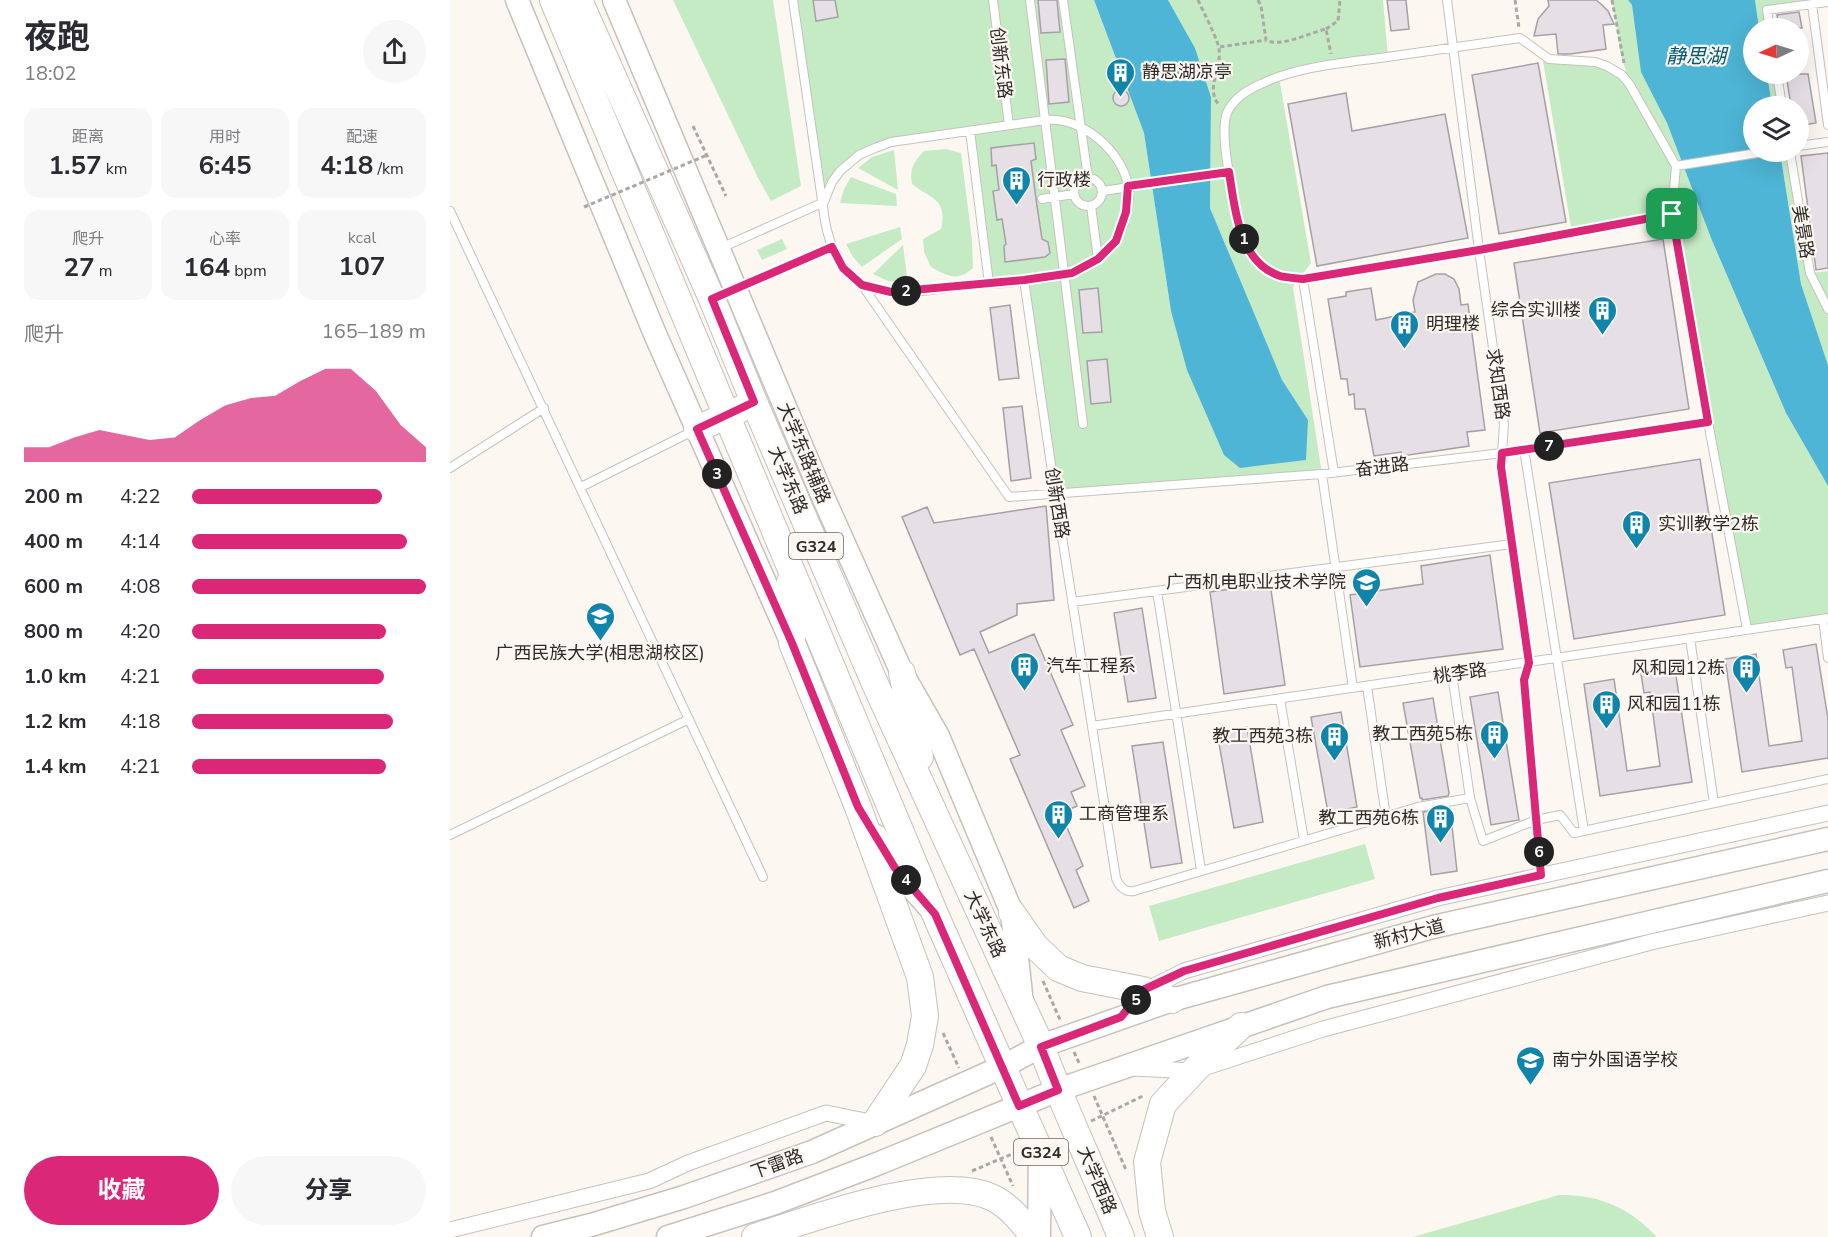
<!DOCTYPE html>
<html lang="zh">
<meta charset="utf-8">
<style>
:root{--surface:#fff;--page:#f7f7f7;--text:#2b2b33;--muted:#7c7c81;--accent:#db2777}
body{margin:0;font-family:"Nunito Sans","Noto Sans SC",sans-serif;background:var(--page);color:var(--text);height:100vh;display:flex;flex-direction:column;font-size:22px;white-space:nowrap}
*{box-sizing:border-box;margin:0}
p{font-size:20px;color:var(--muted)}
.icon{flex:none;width:33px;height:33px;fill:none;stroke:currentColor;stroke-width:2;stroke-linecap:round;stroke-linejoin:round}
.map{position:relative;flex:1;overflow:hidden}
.panel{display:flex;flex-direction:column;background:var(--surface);width:450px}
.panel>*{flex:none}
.needle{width:39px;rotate:266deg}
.controls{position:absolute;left:1293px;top:18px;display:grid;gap:12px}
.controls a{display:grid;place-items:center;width:66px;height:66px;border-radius:50%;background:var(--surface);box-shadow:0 6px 24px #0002;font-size:30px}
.pin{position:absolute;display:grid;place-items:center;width:51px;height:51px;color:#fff;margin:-26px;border-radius:12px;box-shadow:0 3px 9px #0006}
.km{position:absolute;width:30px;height:30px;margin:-15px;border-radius:50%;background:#222;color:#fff;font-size:16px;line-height:30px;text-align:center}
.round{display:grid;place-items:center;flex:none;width:63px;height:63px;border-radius:32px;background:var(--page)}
.head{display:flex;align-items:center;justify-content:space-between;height:102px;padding:0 24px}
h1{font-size:33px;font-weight:700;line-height:45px}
.stats{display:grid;grid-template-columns:repeat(3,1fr);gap:9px;height:102px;padding:6px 24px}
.stats div{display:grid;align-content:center;border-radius:15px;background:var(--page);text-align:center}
.stats b{font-size:26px;font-weight:700}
.stats small{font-size:16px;font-weight:400}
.stats p{font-size:16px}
.chart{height:168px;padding:12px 24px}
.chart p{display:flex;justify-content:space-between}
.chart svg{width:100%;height:108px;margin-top:6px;fill:var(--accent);opacity:.7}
.action{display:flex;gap:12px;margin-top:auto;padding:12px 24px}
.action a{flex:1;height:69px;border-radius:36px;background:var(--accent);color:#fff;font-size:24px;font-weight:700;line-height:69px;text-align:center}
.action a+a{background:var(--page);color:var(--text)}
ul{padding:0 24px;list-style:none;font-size:20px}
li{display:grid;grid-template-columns:96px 72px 1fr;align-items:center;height:45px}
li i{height:15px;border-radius:8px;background:var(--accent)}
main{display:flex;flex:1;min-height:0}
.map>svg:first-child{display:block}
.green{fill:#c5ebc4;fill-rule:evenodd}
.water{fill:#4eb5d6}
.building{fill:#e6dfe5;stroke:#a5a0a5;stroke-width:1.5}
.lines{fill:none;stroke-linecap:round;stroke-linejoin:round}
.lane-casing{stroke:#c6c1bb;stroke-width:10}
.street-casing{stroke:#c6c1bb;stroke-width:17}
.secondary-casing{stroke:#c6c1bb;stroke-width:25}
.primary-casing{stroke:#c6c1bb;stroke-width:28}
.path{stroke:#aba7a2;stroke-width:3;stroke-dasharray:4.5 3;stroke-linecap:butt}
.lane{stroke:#fff;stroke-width:8}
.street{stroke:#fff;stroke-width:15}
.secondary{stroke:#fff;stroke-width:22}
.primary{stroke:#fff;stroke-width:26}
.path-bridge{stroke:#aba7a2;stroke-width:3;stroke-dasharray:4.5 3;stroke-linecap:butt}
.route-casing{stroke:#fff;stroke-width:12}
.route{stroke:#db2777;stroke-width:8}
.labels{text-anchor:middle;stroke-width:4.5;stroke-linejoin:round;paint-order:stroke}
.shield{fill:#fdf7f1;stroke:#6b6864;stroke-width:1.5}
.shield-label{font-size:16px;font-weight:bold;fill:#2d2b28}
.street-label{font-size:18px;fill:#2d2b28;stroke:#fdf7f1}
.poi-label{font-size:18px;fill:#2d2b28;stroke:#fdf7f1;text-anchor:start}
.water-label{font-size:20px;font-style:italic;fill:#005b72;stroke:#fdf7f1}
</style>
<main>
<section class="panel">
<div class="head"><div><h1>夜跑</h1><p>18:02</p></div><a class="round"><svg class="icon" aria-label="share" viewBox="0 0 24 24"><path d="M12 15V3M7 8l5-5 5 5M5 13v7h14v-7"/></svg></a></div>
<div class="stats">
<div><p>距离</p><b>1.57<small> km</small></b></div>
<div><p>用时</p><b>6:45</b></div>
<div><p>配速</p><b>4:18<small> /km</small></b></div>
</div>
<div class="stats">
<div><p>爬升</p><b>27<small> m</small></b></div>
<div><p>心率</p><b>164<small> bpm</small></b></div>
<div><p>kcal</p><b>107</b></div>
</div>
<div class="chart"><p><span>爬升</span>165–189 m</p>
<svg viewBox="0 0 160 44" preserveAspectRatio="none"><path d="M0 44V38L10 38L20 34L30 31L40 33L50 35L60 34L70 27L80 21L90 18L100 17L110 11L120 6L130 6L140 15L150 29L160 38V44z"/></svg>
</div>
<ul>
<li><b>200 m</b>4:22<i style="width:81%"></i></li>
<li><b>400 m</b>4:14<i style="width:92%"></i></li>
<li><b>600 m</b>4:08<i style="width:100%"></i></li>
<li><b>800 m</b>4:20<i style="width:83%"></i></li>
<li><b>1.0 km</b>4:21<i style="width:82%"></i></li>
<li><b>1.2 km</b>4:18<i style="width:86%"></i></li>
<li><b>1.4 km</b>4:21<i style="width:83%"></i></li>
</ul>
<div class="action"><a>收藏</a><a>分享</a></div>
</section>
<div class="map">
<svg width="1378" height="1237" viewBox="0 0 1378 1237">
<rect width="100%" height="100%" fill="#fdf7f1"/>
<path class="green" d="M223,0h100l28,186 -30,15 -13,-23z
M343,0h20l3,21 22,-4 -3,-17h203l4,33 18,-2 -2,-31h36l50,133 27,178 137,109 -26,-39 -72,-173 1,-111 -16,-49 -27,-48h215l5,57 -109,20 32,186 -18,24 29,187 -267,18 -31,-211 -35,3 -19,-153 -79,11 -45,23 -22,37zM615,59l4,43 -20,1 -3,-42zM581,143l3,2 2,14 -5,2 11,78 6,3 2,11 -5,4 -40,5 -1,-16 2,-2 -10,-79h-4l-1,-17zM648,289l4,43 -19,1 -4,-43zM657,359l3,43 -19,2 -4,-43z
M1162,0h16l4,5 10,67 25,51 44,115 75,175 42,73v132l-81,11 -75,-415 -100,19 -30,-178 53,7 34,21 -9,-33z
M1305,0h73l-61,10 3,18h-11z
M1317,74h10l5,32h-10z
M496,149l15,4 11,87 1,28c-15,14 -26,8 -42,-1l-7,-15 -1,-13 18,-10c7,-30 -10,-30 -29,-45 -3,-14 2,-23 12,-33z
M444,150l4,40 -40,-22 14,-11z
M1330,152h10l20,121 18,-2v94l-27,-81z
M401,177l45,17 1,12 -57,-3 4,-14z
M450,227l2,12 -40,28 -9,-10 -7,-13z
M332,239l5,10 -25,11 -5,-10z
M453,245l5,39 -20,-3 -15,-7z
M915,844l10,35 -216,62 -10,-35z
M1109,1195c40,-1 71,13 98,42h-244z"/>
<path class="water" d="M644,0h74l27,48 16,49 -1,111 72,172 26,40 -2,40 -66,8 -16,-13 -37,-85 -16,-59 -27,-178z
M1178,0h127l4,28h-5v46h13l5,32h-18v46h26l21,132 27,81v121l-42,-73 -75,-175 -44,-115 -26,-51 -9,-67z"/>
<path class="building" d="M363,0h22l3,17 -22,4z
M588,0h19l3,32 -19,1z
M937,0h19l3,29 -18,2z
M1098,0h48l5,4 7,7 6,13 -11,1 3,24 -36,5h-12l-2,-20 -22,2 4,-17 11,-13z
M1349,12l3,16h-23l-2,-13z
M615,59l4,43 -20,2 -3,-44z
M1088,63l28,159 -67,12 -27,-159z
M1336,74h22l8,49 -18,3v-20h-7z
M663 98a8 8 0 1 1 16 0a8 8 0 1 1-16 0Z
M896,93l6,38 93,-17 23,124 -151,28 -29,-162z
M584,143l2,16 -5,2 5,38 6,40 6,3 2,11 -5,4 -40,5 -1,-16 2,-2 -4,-25 -5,1 -4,-29 6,-1 -3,-25 -4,1 -1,-18z
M1378,153v115l-12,2 -15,-114z
M1213,239l26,170 -149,24 -26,-170z
M986,274h9l9,5 5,10 2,16 7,-1 17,126 -18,2 2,14 -67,10 -1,-4 -27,4 -9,-47h-10l-1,-15 -5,1 -2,-16h-6l-13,-80 18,-3v-4l25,-4 5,32 39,-8 -2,-12 5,-18z
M648,288l4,44 -19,1 -4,-43z
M560,305l9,73 -20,2 -9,-72z
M657,359l4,43 -20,2 -4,-43z
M572,406l9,72 -20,3 -8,-73z
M1250,459l25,156 -151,24 -25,-156z
M596,506l8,94 -37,4v11l-37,17 9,21 45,-19 39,91 -12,5 24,56 -14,6 6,14 -16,7 22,53 -7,4 13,31 -15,7 -64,-149 10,-4 -46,-106 -14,6 -58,-138 25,-10 7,16z
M1040,555l13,94 -143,18 -10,-72 73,-11 -2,-18z
M820,583l15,102 -61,9 -14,-102z
M692,608l14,90 -28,4 -14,-89z
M1366,644l12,75v39l-86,14 -17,-113 31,-5 13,92 33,-5 -10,-74 -6,1 -3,-18z
M1225,669l17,113 -92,14 -16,-112 30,-5 13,92 33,-5 -10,-74 -6,1 -3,-19z
M1048,692l21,128 -28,5 -21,-128z
M983,698l16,95 -1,3 -26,4v-2h-2l-17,-95z
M891,712l16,95 -29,6 -17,-96z
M797,727l16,95 -29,6 -17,-96z
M713,742l19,121 -31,5 -19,-122z
M1000,808l7,63 -26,4 -8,-63z"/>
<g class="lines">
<defs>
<path id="lane" d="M343,0l32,221c5,27 15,47 37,64l147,212 313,-23 180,-21 206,-31
M543,0l16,125
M580,0l53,424
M613,0l25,178
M997,0l32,250 25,174 -3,43 28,196 -5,17 17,195
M1362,4l16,121
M1320,28l-3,-18 61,-8
M1327,74l5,32
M520,131l19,153
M1348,146l30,-4
M1340,152l20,121 18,36
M1226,166l88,-14
M624 192a14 14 0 1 1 28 0a14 14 0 1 1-28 0Z
M653,191l126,-19
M592,199l32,-5
M641,206l7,53
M0,211l313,666
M271,248l103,-46 8,-20 8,-11 19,-16 16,-7 16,-6 154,-22c36,-4 76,30 83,65 3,15 -4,45 -13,57 -10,14 -28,26 -44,31 -32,9 -76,10 -109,13 -24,3 -49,8 -73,5 -9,0 -18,-3 -26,-6
M853,279c-7,-1 -15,-1 -22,-3 -27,-8 -41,-39 -45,-64 -4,-24 -17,-78 -9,-99 6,-14 20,-23 34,-29 35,-17 81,-21 119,-26 47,-7 94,-13 140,-20l29,21 46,3 12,4 15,9 8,10 46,81 -4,48 36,208 39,207
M574,280l31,212 61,386c3,8 9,15 18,13l284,-84 52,-9 13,43 53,-21 24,-5 14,18 254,-54
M289,288l93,-41
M1074,449l60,382
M0,468l94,-60
M884,473l-31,-194 176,-29 193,-36
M872,474l31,214
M131,487l114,-57
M707,591l44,279
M622,602l440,-58
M1373,619l5,39
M1240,638l24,165
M1002,674l18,124
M917,686l19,131
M830,699l24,141
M642,726l736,-108
M0,835l239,-116"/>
<path id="street" d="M692,992l42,-21 254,-73 390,-85
M683,1068l61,3 129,-42 328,-87 177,-39
M0,1230l199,-49 39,-18 138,-50 49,10"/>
<path id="secondary" d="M67,0l138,334 136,307
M164,0l206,490 82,183 36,63 74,177 9,81
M426,836l19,32 33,38
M93,1237l48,-12 93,-28 128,-45 190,-85 39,-21 131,-46 261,-73 395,-88
M218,1237l107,-34 102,-39 181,-74 269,-93 501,-116
M589,1237l1,-85"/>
<path id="primary" d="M103,0l382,914 143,323
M129,0l133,299 42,103 122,284 165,360c24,65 54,127 80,191
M247,429l46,-21
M340,582l2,61 66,164 62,170 5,39 -5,29 -7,21 -38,57
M452,673l18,84
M562,913l23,33 23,22 24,10 61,12 29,10
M305,1237c56,-18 181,-65 236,-40 18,8 31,25 43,40
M710,1237l-8,-26 -5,-49 16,-58 43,-46 35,-32"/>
</defs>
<use href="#lane" class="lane-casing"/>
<use href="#street" class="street-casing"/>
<use href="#secondary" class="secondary-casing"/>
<use href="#primary" class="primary-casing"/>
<path class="path" d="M748,0c4,9 21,42 21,49 3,18 -14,40 0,56
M808,0l3,6 5,34c14,8 43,-7 60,-11l5,25
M1065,0l4,28
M1162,0l12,63
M876,29l12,-8 2,-21
M770,47l46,-7
M243,126l33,70
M593,981l18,41
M493,1033l16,35
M624,1052l6,13
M644,1096l32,74
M641,1121l54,-26
M541,1137l22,49
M522,1171l47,-20"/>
<use href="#lane" class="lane"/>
<use href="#street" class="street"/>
<use href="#secondary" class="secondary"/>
<use href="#primary" class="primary"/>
<path class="path-bridge" d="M134,207l123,-52"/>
</g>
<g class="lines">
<defs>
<path id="route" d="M779,172c6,36 9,90 51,104 7,2 16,2 23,3l176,-29 193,-36 36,208 -206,31 -1,14 28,196 -5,17 17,195 -103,23 -254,73 -41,19 -22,27 -80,30 17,43 -39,16 -84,-192 -40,-46 -37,-61 -66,-164 -95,-214 57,-27 -42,-103 120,-52 11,21 19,17 29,7 133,-12 48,-7 26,-14 18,-18 10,-29 2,-26z"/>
</defs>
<use href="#route" class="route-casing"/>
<use href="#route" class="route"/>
</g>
<defs>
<symbol id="building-pin" viewBox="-11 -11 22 30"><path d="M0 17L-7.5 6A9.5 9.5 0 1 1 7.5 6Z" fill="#1085ab" stroke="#fdf7f1"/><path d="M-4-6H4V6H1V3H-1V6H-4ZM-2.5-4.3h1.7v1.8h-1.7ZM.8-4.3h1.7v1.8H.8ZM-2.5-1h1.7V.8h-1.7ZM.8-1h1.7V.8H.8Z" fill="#fff"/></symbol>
<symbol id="university-pin" viewBox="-11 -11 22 30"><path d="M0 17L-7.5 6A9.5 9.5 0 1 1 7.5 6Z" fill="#1085ab" stroke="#fdf7f1"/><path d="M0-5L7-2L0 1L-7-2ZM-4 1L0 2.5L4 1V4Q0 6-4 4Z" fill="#fff"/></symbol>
<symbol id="school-pin" viewBox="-11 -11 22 30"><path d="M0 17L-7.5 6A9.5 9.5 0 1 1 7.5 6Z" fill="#1085ab" stroke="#fdf7f1"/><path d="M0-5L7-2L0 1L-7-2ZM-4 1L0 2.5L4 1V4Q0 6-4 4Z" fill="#fff"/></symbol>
</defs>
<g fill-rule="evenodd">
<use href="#building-pin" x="654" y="56" width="33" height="45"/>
<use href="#building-pin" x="550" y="164" width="33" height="45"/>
<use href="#building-pin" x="1136" y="294" width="33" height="45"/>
<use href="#building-pin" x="938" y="308" width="33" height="45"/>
<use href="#building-pin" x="1170" y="508" width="33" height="45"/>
<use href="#university-pin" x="900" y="566" width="33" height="45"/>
<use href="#university-pin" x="134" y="600" width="33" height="45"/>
<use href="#building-pin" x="558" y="650" width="33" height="45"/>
<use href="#building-pin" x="1280" y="652" width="33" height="45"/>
<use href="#building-pin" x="1140" y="688" width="33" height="45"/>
<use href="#building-pin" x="1028" y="718" width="33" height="45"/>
<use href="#building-pin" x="868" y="720" width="33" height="45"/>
<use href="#building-pin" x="592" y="798" width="33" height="45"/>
<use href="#building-pin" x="974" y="802" width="33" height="45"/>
<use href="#school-pin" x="1064" y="1044" width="33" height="45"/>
</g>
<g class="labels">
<g class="shield">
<rect x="339" y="533" width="54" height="26" rx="4.5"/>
<rect x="564" y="1139" width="54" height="26" rx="4.5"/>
</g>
<g class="shield-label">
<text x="366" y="552">G324</text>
<text x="591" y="1158">G324</text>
</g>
<g class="street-label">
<text transform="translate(551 63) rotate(83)" y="6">创新东路</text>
<text transform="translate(1353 232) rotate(81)" y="6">美景路</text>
<text transform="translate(1048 384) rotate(82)" y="6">求知西路</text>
<text transform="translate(354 453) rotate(67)" y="6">大学东路辅路</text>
<text transform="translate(932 467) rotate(-7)" y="6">奋进路</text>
<text transform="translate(338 480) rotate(67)" y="6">大学东路</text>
<text transform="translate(607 503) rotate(81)" y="6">创新西路</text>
<text transform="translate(1010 673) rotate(-8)" y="6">桃李路</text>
<text transform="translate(535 924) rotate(65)" y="6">大学东路</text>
<text transform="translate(959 934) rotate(-14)" y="6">新村大道</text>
<text transform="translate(327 1164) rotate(-20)" y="6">下雷路</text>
<text transform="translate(647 1180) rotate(67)" y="6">大学西路</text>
</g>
<g class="poi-label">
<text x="692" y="78">静思湖凉亭</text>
<text x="587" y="186">行政楼</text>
<text x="1131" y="316" text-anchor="end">综合实训楼</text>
<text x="976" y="330">明理楼</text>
<text x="1208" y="530">实训教学2栋</text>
<text x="896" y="588" text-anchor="end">广西机电职业技术学院</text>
<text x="150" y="659" text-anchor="middle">广西民族大学(相思湖校区)</text>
<text x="596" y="672">汽车工程系</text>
<text x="1275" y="674" text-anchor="end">风和园12栋</text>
<text x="1177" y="710">风和园11栋</text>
<text x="1023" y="740" text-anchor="end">教工西苑5栋</text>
<text x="863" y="742" text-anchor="end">教工西苑3栋</text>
<text x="629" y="820">工商管理系</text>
<text x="969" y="824" text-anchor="end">教工西苑6栋</text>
<text x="1102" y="1066">南宁外国语学校</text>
</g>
<g class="water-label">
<text x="1246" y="63">静思湖</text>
</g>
</g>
</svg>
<div class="controls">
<a><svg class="needle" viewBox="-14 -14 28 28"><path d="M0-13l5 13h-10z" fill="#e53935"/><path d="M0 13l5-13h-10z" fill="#7c7c81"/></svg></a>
<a><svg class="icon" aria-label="layers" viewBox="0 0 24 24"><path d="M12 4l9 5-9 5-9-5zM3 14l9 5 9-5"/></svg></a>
</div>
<div class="pin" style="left:1222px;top:214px;background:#1e9e55"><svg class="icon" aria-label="arrive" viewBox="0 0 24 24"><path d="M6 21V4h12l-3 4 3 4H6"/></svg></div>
<b class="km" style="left:794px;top:239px">1</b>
<b class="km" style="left:456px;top:291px">2</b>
<b class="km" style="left:267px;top:474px">3</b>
<b class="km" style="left:456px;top:880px">4</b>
<b class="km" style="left:686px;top:1000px">5</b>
<b class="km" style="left:1089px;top:852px">6</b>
<b class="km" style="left:1099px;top:446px">7</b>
</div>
</main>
